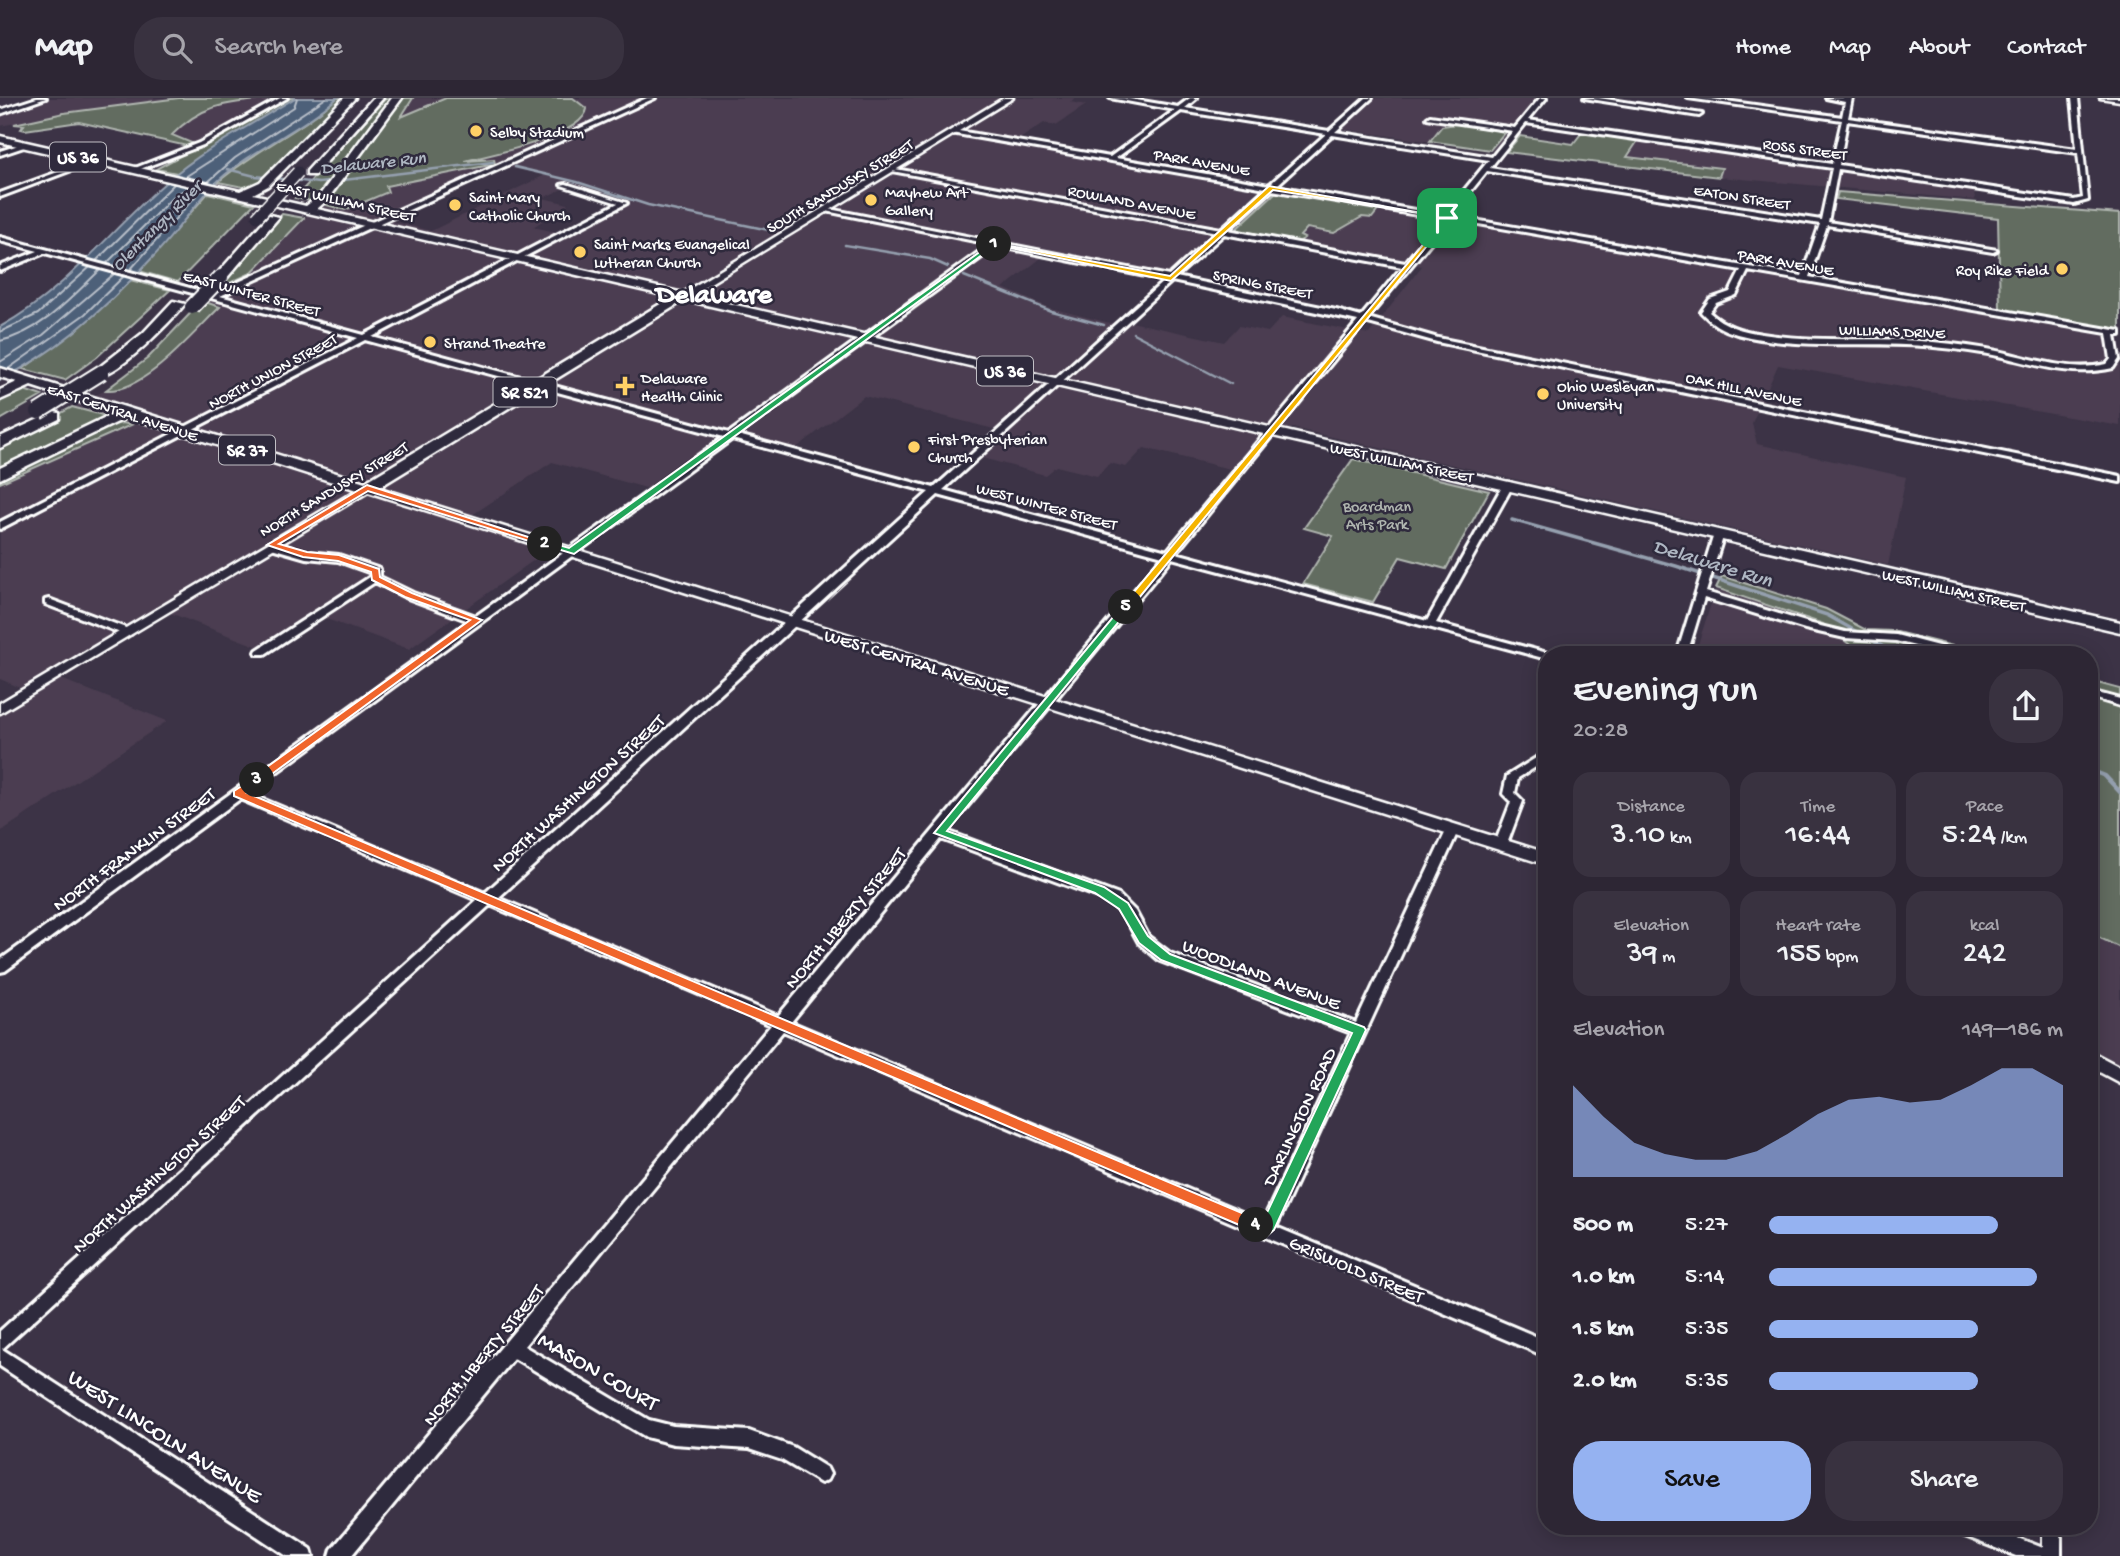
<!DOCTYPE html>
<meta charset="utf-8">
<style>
:root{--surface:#2d2634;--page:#393240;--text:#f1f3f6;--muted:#a7a5ac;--line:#48434f;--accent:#95b2f1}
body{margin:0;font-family:"Gochi Hand",sans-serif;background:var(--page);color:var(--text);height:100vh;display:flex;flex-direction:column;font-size:26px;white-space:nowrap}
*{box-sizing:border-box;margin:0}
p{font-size:23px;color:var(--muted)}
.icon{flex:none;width:38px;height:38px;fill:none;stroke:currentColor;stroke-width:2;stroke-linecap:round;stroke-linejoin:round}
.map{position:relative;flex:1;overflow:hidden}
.drawer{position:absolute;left:1538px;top:548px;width:560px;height:889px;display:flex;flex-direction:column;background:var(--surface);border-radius:28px;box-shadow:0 4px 18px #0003,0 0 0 2px var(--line)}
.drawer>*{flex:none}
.pin{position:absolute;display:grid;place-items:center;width:60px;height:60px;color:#fff;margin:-30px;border-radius:14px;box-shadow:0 4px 10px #0006}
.km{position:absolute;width:35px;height:35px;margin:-18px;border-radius:50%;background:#222;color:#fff;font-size:19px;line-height:35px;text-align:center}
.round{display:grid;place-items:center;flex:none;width:74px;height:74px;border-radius:28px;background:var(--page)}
.summary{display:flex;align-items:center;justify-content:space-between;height:119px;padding:0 35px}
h1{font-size:38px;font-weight:600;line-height:52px}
.stats{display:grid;grid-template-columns:repeat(3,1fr);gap:10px;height:119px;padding:7px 35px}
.stats div{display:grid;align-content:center;border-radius:18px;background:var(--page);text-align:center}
.stats b{font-size:30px;font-weight:600}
.stats small{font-size:19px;font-weight:400}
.stats p{font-size:19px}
.chart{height:196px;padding:14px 35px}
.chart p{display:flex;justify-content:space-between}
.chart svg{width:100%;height:126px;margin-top:7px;fill:var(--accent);opacity:.7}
.cta{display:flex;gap:14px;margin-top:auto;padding:14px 35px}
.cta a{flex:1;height:80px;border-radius:28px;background:var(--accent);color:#111;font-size:28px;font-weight:600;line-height:80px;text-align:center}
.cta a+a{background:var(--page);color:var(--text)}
ul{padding:0 35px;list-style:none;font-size:23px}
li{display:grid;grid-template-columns:112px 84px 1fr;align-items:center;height:52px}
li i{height:18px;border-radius:9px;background:var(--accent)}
header{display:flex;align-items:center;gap:42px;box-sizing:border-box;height:98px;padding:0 35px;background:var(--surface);border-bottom:2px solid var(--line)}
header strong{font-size:33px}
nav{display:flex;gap:38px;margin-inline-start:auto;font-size:24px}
.search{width:490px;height:63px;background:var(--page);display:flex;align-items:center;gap:18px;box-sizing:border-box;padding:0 24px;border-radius:28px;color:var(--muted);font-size:26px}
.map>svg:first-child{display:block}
.built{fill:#4b3e51;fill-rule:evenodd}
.green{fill:#626c60;stroke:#b0b6b0;stroke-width:2}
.water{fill:#4e6079;stroke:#95a0af;stroke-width:2}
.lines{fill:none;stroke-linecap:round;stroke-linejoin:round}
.shore{stroke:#b8bfc9;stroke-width:2}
.stream-far2{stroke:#95a0af;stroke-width:2.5}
.stream-far1{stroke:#95a0af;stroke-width:3.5}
.stream{stroke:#95a0af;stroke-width:4.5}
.street-casing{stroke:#fff;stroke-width:6}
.secondary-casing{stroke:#fff;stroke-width:5}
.highway-casing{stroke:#fff;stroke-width:5}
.street{fill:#2f2a3d;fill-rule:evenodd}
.secondary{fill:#2f2a3d;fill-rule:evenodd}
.highway{fill:#2f2a3d;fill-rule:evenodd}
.highway-bridge-far1-casing{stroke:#fff;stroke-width:14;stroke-linecap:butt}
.highway-bridge-casing{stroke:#fff;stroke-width:18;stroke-linecap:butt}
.highway-bridge-far1{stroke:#2f2a3d;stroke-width:11}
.highway-bridge{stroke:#2f2a3d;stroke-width:14}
.split-1{fill:#f5b400;stroke:#fff;stroke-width:2}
.split-2{fill:#22a559;stroke:#fff;stroke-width:2}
.split-3{fill:#f0652b;stroke:#fff;stroke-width:2}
.split-4{fill:#f0652b;stroke:#fff;stroke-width:2}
.split-5{fill:#22a559;stroke:#fff;stroke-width:2}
.split-6{fill:#f5b400;stroke:#fff;stroke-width:2}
.poi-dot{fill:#ffd166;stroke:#2f2a3d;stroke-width:2.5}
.labels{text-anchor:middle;stroke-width:5;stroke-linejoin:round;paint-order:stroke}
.far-poi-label{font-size:16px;fill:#fff;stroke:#2f2a3d;text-anchor:start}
.far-street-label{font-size:16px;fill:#fff;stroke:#2f2a3d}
.far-park-label{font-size:16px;fill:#b0b6b0;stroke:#2f2a3d}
.shield{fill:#2f2a3d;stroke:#c1bfc5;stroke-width:2}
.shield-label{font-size:18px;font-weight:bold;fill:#fff}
.far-water-label{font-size:18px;font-style:italic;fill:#afb7c3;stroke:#2f2a3d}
.street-label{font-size:19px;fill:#fff;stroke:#2f2a3d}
.water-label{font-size:21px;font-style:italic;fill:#afb7c3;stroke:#2f2a3d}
.near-street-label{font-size:23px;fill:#fff;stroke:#2f2a3d}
.far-town-label{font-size:28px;font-weight:bold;fill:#fff;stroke:#2f2a3d}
</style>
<header>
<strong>Map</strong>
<div class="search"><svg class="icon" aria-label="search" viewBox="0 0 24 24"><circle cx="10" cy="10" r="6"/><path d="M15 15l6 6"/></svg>Search here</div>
<nav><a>Home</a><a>Map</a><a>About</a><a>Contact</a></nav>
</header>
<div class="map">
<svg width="2120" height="1458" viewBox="0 0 2120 1458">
<rect width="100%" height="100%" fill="#3c3346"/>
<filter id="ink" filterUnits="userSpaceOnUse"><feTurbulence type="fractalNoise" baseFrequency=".0143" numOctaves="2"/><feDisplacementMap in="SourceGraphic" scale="14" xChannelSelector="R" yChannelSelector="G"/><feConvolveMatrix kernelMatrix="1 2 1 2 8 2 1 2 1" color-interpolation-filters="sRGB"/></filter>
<g filter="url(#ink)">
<path class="built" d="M47,0h132l-115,15 -64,13v-13z
M282,0l-85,46 -25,-6 12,-16 31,-17z
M413,0h662l-5,4 16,3 -30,20 -12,-2 -35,23 249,44 -93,89 -120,-24 -42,33 47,20 60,15 21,-1 93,20 15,-16 29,6 14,-15 87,17 53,-68 -124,-23 9,-15 55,-11 10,1 7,-9 741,128v89l-342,-61 -26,58 5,21 149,33 -18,88 -595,-137 -31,8 -28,34 -90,-22 -18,19 -16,-4 -13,13 -41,-10 -11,9 -74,-20 27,-25 -134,-34 -69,53 -59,-17 -79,59 -105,-29 -89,59 88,27 -142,101 -88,-32 -52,34 -99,-38 -109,66 106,42 -167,111v-128l23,-15 -23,-10v-196l130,-58 -58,-18 34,-17 12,1 102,-84 -18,-6 14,-12 35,-16 53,-55 22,-13 19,5 43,-18 -3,-6 110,-22 -1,-4 -58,3 -33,-4 -15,-7 -5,-9zM506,69l39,8 -114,56 -43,-11zM571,87l53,16 -64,32 -27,-6 35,-23 -25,-6z
M1376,0h162l-43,53 -154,-22z
M1639,41l335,50 1,11 -256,-23 3,-8 -96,-12z
M1716,490l107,36 39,30h-167z
M2090,835l30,15v119l-30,-18z"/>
<path class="green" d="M179,0h98c-45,5 -72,3 -105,37l22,9 -7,2 -108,-24 -54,8 -4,-1 3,-4 -10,-1 50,-11z
M286,0h9l-118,75 -21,-4z
M337,0h8l-90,87 -12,2 -25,-5c37,-32 82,-51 119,-84z
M386,0h7l-74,99 -8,4 -16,-3z
M403,0h10l-12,19 45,-19h127l14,11c-5,28 -98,46 -122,52l29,-2 1,5 -109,22 2,6 -43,18 -19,-5z
M1457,26l45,7 3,1 -15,18 -60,-9 12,-15z
M1583,33l56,8 -12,18 95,11 -3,9 -213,-25 14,-16 53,8z
M1277,93l102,18 -7,9 -10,-1 -28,16 -27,-5 -7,8 4,2 -6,5 -64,-12z
M1838,94l282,22v116l-120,-21 -2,-91 -162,-19z
M208,95l46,11 -76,78 -39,-11z
M282,116l22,4 -53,55 -32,15z
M130,182l40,10 -73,67 -32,23 -42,-11 66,-50z
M202,203l18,6c-27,26 -76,86 -114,83l42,-32z
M24,292l18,6 -42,24v-19z
M72,309l34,9 -106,54v-24z
M123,325l8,2 -131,58v-5l107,-52z
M1353,361l136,32 -43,78 -46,-12 -27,45 -70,-18 30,-48 -29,-8z
M1722,478l104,33 40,21 27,1 92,23h-123l-39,-30 -107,-36z
M2090,583l30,8v259l-30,-15z"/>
<path class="water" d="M295,0h42c-36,32 -82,50 -118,82 -24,23 -43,53 -66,77 -43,47 -95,95 -153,123v-53c67,-37 108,-95 165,-144 38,-34 86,-58 130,-85z"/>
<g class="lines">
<path class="shore" d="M185,79l109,-70 3,-9
M208,84l27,-24 91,-60
M96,163l78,-77
M106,166l70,-70 9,-4 1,5 -66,73
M130,172l71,-80
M0,234l38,-18 52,-47
M0,243c41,-9 71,-43 100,-71
M0,264l43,-27 71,-61
M8,271l77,-55 39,-38"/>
<path class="stream-far2" d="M515,69l62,15 71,23 121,25
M227,71l28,7 64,7 174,-21
M845,147l85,14 18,8
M964,178l87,35 53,14
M1133,235l98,51"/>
<path class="stream-far1" d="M1512,422l164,46 151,49 69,39"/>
<path class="stream" d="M2090,672l15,6 15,16"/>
<defs>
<path id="street" d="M37,0h9l-46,16v-4z
M280,0h7l-84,47 -68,26 -5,-1 69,-27z
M647,0h8l-435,198 144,39 254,-132 -57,-18 5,-1 61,19 -255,134 357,96 261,-189 -164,-33 -2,-1v-2l345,68 48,-44 -325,-61 -3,-2 1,-1 331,61 45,-41 -315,-55 2,-3 157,27 65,-47 -65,-12h14l54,9 12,-9h7l-12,10 144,23 37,-33h6l-37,34 157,25 21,-26 -86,-13 3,-2 85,12 25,-30h6l-18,22 304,44 10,-44 -154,-22h16l138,19 3,-15 -19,-4h26l-4,20 229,31 -5,-51h6l10,102 -14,4 -236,-35 -10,53 169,28 -4,2 -166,-27 -18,52 311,54v4h-5l4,24 -6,9c-39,9 -73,-2 -110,-11 -23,-5 -46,-8 -69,-10 -65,-7 -133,4 -197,-13 -15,-4 -26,-11 -36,-22l9,-13 20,-7 11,-22 -291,-51 -82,99 70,20 682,138v6l-683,-140 -72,-20 -189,231 251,68 76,-136 5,-3 3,1 2,2 -77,138 115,31h-4v5l-4,-1 -371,-100 -225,273 172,64 16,16 14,26 21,16 186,70 91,-194 2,-3h8l2,3 -183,398 271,114v16l-764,-326 -259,315 125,74 24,6 76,5 44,16 34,21 3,6 -3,6 -6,3 -39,-23 -33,-11 -76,-5 -27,-7 -132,-79 -163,198h-21l2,-7 439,-524 -281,-120 -488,444 309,200 2,7h-26l-287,-190v-35l477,-431 -237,-101 -235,172 -5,1v-12l469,-339 -64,-24 -30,-15 -110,72h-8l-1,-2 1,-2 113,-73 1,-4 -33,-12 -32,-3 -38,-11v-4l3,-1 36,10 32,3 41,14v8l33,16 63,23 248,-179 -359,-97 -365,189v-7l358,-184 -313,-85 -45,18v-5l38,-15 -38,-10v-4l212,57zM1181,13l145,23 -57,51 -153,-27zM1847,23l231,32 5,45 -9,2 -235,-35zM1526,25l306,45 -11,52 -331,-52zM1332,37l157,25 -45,55 -168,-29zM1487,73l333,53 -18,52 -351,-60zM1272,92l169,29 -36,44 -177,-33zM1224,136l178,33 -41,50 -25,-7 -160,-33zM997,148l168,34 -231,208 -196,-53zM1748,173l359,62 4,26 -4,5c-36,8 -70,-4 -105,-12 -23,-5 -46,-8 -69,-10 -57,-6 -115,1 -171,-8 -20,-3 -38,-8 -53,-22l7,-9 20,-8zM1172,183l186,40 -191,230 -224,-61zM732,341l197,53 -444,401 -237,-100zM938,397l225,61 -385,460 -280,-118zM941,741l168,62 16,16 14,26 21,18 191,72 -88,188 -472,-199z
M1584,0h15l103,16 -3,2z
M25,45l2,3 -27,9v-4z
M91,62l5,1 -96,36v-4z
M1719,433l5,3 -18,58 106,32 33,8 51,3 65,17 1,2h-16l-50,-13 -51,-3 -40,-9 -101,-31 -17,56h-10l37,-120z
M49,501l82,31 1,2 -1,2h-8l-78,-30v-4z
M2090,593l30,8v7l-30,-9z
M1547,653v9l-29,18 -3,15 8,8 -16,43 -6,4 -4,-1 -2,-3 16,-42 -8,-8 4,-18z
M1955,1428h32l56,22v-22h18v30h-45l-59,-23z"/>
<path id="secondary" d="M1004,0h9l-327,200 -8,-2z
M2100,0h20v3z
M367,386l1180,369v12l-1179,-373 -368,221v-10z
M2090,953l30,16v16l-30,-16z"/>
<path id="highway" d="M344,0h11l-87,88 -15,8 53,12 13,-10 73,-98h10l-75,102 -10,9 1803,413v10l-1435,-332 -312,191h-12l-233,-74 -128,62v-11l114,-55 -83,-27 -31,14v-10l17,-8 -17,-5v-9l365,114 307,-185 -672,-155v-6l240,55 20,-9z
M373,0h10l-68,77h-8v-4z
M269,117l10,2 -54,63h-8v-6z
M173,203l12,3c-13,16 -69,75 -88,71v-6l46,-36z
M54,314l5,1v6l-59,29v-11z"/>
</defs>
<use href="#street" class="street-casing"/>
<use href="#secondary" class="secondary-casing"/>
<use href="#highway" class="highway-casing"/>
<use href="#street" class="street"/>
<use href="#secondary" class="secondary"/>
<use href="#highway" class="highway"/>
<defs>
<path id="highway-bridge-far1" d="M257,119l41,-45"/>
<path id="highway-bridge" d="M192,209l29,-30
M38,314l64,-40"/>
</defs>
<use href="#highway-bridge-far1" class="highway-bridge-far1-casing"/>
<use href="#highway-bridge" class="highway-bridge-casing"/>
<use href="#highway-bridge-far1" class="highway-bridge-far1"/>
<use href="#highway-bridge" class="highway-bridge"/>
</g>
</g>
<path class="split-1" d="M1269,88l181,32 -177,-28 -102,91 -180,-37 3,-1 176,33z"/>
<path class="split-2" d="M992,145l5,1 -423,310 -33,-10 4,-3 24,7z"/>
<path class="split-3" d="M367,387l183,59 -8,1 -174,-54 -89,53 28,8 32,3 40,14 1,8 32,16 70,27 -221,162h-8v-5l217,-157 -65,-23 -33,-17 -1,-8 -33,-11 -35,-4 -36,-12z"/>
<path class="split-4" d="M257,678l5,4 -15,13 1014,428 3,4 -8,7 -5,-2 -1017,-434v-5z"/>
<path class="split-5" d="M1123,507l8,2 -184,224 157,56 24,16 20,33 22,18 194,73 2,3 -92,200 -7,6 -16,-6 -2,-5 7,-6 7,2 89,-188 -191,-73 -22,-17 -20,-34 -24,-16 -161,-60z"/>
<path class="split-6" d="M1447,118l2,3 -319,390h-7v-4z"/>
<g class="poi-dot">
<circle cx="476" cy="33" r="7"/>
<circle cx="871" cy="102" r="7"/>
<circle cx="455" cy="107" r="7"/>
<circle cx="580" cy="154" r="7"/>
<circle cx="2062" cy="171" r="7"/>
<circle cx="430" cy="244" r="7"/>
<path d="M621.5 277.5h7v7h7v7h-7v7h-7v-7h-7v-7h7z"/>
<circle cx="1543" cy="296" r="7"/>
<circle cx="914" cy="349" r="7"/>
</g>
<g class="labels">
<g class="far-poi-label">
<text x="490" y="39">Selby Stadium</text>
<text x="885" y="99">Mayhew Art<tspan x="885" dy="18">Gallery</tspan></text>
<text x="469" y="104">Saint Mary<tspan x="469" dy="18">Catholic Church</tspan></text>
<text x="594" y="151">Saint Marks Evangelical<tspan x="594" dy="18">Lutheran Church</tspan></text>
<text x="2048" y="177" text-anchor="end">Roy Rike Field</text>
<text x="444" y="250">Strand Theatre</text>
<text x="641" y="285">Delaware<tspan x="641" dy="18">Health Clinic</tspan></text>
<text x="1557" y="293">Ohio Wesleyan<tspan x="1557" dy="18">University</tspan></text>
<text x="928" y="346">First Presbyterian<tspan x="928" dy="18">Church</tspan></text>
</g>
<g class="far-street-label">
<text transform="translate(1805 50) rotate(8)" y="6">ROSS STREET</text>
<text transform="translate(1202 63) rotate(10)" y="6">PARK AVENUE</text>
<text transform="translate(839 87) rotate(-31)" y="6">SOUTH SANDUSKY STREET</text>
<text transform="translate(1742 98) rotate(9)" y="6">EATON STREET</text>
<text transform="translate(346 102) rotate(13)" y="6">EAST WILLIAM STREET</text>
<text transform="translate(1132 103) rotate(11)" y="6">ROWLAND AVENUE</text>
<text transform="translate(1786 163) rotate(10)" y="6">PARK AVENUE</text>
<text transform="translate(1263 185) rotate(11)" y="6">SPRING STREET</text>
<text transform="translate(252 194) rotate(15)" y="6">EAST WINTER STREET</text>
<text transform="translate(1892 232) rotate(2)" y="6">WILLIAMS DRIVE</text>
<text transform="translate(272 272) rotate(-28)" y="6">NORTH UNION STREET</text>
<text transform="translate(1744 290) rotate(12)" y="6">OAK HILL AVENUE</text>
<text transform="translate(123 313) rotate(18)" y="6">EAST CENTRAL AVENUE</text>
<text transform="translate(1402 363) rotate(12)" y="6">WEST WILLIAM STREET</text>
<text transform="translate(333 390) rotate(-31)" y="6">NORTH SANDUSKY STREET</text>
<text transform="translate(1047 407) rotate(15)" y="6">WEST WINTER STREET</text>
<text transform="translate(1954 491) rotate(13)" y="6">WEST WILLIAM STREET</text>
</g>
<g class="far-park-label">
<text x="1377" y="413">Boardman<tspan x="1377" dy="18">Arts Park</tspan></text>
</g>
<g class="shield">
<rect x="50" y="44.5" width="56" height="29" rx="5"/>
<rect x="977" y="258.5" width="56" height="29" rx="5"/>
<rect x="493.5" y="279.5" width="63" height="29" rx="5"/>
<rect x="219" y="337.5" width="56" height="29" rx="5"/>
</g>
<g class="shield-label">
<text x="78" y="65">US 36</text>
<text x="1005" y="279">US 36</text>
<text x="525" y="300">SR 521</text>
<text x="247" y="358">SR 37</text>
</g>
<g class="far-water-label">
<text transform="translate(373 64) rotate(-6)" y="6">Delaware Run</text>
<text transform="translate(156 127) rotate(-45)" y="6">Olentangy River</text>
</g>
<g class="street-label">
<text transform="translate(917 563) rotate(17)" y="7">WEST CENTRAL AVENUE</text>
<text transform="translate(577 694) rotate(-42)" y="7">NORTH WASHINGTON STREET</text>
<text transform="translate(133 750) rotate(-36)" y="7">NORTH FRANKLIN STREET</text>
<text transform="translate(844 819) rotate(-50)" y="7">NORTH LIBERTY STREET</text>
<text transform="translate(1262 875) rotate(21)" y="7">WOODLAND AVENUE</text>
<text transform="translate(1298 1018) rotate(-65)" y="7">DARLINGTON ROAD</text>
<text transform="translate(158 1075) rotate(-42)" y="7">NORTH WASHINGTON STREET</text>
<text transform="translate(1357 1170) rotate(23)" y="7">GRISWOLD STREET</text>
<text transform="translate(482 1256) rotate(-50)" y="7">NORTH LIBERTY STREET</text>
</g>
<g class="water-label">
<text transform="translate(1713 464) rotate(17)" y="7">Delaware Run</text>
</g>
<g class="near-street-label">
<text transform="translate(599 1272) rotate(30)" y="8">MASON COURT</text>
<text transform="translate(166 1337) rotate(33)" y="8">WEST LINCOLN AVENUE</text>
</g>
<g class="far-town-label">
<text x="714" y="204">Delaware</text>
</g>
</g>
</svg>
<div class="pin" style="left:1447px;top:120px;background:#1e9e55"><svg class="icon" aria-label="arrive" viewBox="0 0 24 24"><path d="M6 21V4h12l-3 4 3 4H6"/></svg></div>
<b class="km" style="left:994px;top:146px">1</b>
<b class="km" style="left:545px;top:446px">2</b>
<b class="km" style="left:257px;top:682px">3</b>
<b class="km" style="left:1256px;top:1127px">4</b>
<b class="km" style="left:1126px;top:509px">5</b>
<section class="drawer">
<div class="summary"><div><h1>Evening run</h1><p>20:28</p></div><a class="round"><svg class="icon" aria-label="share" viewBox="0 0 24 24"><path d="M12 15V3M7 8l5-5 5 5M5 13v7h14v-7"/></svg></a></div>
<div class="stats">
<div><p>Distance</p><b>3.10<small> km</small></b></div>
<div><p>Time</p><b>16:44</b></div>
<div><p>Pace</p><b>5:24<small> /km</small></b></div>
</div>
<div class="stats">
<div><p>Elevation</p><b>39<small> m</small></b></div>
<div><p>Heart rate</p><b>155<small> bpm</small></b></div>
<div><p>kcal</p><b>242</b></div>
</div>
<div class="chart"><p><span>Elevation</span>149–186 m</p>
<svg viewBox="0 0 160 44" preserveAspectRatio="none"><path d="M0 44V12L10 23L20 32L30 36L40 38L50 38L60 35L70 29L80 22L90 17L100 16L110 18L120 17L130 12L140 6L150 6L160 12V44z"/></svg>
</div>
<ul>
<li><b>500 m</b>5:27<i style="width:78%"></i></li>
<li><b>1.0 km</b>5:14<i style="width:91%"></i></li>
<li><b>1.5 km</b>5:35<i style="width:71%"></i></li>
<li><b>2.0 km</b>5:35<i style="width:71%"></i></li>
</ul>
<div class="cta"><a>Save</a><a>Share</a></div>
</section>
</div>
